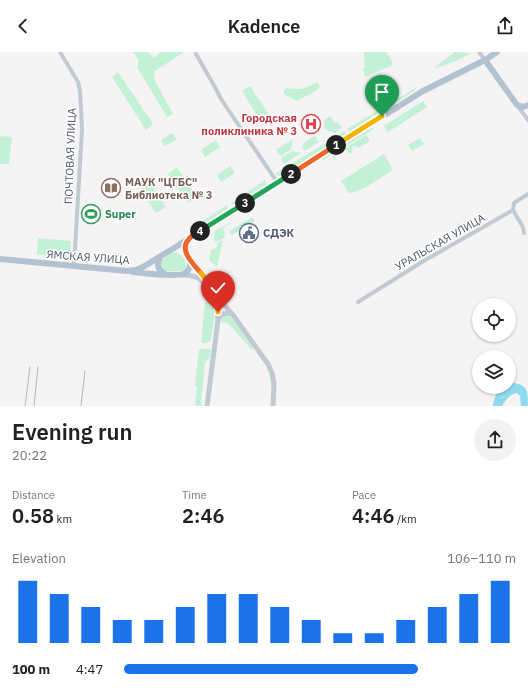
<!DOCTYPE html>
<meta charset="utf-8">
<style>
:root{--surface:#fff;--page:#f2f2f2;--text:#202124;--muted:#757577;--accent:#1a73e8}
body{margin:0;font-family:"IBM Plex Sans",sans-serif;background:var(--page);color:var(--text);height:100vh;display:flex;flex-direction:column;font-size:15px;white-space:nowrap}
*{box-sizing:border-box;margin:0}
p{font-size:13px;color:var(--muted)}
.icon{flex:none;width:22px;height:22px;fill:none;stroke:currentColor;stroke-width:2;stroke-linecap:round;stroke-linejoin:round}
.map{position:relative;height:354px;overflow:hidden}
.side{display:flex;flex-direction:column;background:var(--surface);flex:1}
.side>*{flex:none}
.buttons{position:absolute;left:472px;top:246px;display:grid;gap:8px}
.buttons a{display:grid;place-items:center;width:44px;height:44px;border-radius:50%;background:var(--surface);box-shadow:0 1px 3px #0004;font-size:20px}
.pin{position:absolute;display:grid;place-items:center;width:34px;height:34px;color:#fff;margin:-41px -17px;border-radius:50% 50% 50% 0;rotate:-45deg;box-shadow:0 0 4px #0007}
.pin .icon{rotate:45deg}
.km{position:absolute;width:20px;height:20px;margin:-10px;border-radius:50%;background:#222;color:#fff;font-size:11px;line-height:20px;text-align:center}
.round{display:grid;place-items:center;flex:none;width:42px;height:42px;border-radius:21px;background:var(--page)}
.head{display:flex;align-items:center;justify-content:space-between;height:68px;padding:0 12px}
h1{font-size:22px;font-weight:600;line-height:30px}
.figures{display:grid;grid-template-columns:repeat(3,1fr);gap:6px;height:68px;padding:4px 12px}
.figures div{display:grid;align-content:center}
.figures b{font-size:20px;font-weight:600}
.figures small{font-size:11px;font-weight:400}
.figures p{font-size:11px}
.chart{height:112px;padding:8px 12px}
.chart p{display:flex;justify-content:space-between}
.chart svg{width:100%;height:72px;margin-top:4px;stroke:var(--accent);stroke-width:6}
ul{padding:0 12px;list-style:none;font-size:13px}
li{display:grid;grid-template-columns:64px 48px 1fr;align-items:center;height:30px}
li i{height:10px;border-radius:5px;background:var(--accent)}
header{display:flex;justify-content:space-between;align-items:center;height:52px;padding:0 12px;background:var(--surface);font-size:18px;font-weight:600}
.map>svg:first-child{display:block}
.green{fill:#c3f1d5}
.water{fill:#90daee}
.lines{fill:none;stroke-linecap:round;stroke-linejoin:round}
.minor{stroke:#c1cad2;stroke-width:4}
.tertiary{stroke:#c1cad2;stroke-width:5}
.primary{stroke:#b3c2d1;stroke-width:6}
.rail{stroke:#b5b8bd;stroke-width:1}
.split-1-casing{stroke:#fff;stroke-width:8}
.split-2-casing{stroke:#fff;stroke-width:8}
.split-3-casing{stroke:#fff;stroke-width:8}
.split-4-casing{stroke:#fff;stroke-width:8}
.split-5-casing{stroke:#fff;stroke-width:8}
.split-6-casing{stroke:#fff;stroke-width:8}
.split-1{stroke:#f5b400;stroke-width:5}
.split-2{stroke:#f0652b;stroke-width:5}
.split-3{stroke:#22a559;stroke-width:5}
.split-4{stroke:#22a559;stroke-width:5}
.split-5{stroke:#f0652b;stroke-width:5}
.split-6{stroke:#f5b400;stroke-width:5}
.labels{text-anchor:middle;stroke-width:3;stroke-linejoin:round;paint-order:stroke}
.health-label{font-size:11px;font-weight:bold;fill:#be3a42;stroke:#fff;text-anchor:end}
.street-label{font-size:11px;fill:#4a5661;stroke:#fff}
.education-label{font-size:11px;font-weight:bold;fill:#785e54;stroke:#fff;text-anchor:start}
.leisure-label{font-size:11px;font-weight:bold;fill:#27864d;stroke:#fff;text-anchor:start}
.service-label{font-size:11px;font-weight:bold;fill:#4e5e75;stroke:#fff;text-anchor:start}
</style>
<header><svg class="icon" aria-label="back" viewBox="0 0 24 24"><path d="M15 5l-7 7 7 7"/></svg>Kadence<svg class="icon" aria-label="share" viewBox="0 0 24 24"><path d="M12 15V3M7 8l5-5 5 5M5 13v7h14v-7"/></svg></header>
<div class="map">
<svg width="528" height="354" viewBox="0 0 528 354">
<rect width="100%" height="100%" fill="#f5f3f3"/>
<path class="green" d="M133,0h16l4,6 9,-6h22l-29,19 -1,8 19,35 -6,3 -30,-50 2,-6z
M364,0h22l6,9 1,4 -2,1 -26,11 -1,-6h-1v-2l2,-2z
M455,0l16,1 -15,8 -20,7 -1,-1z
M118,20l35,52 -7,6 -34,-53z
M317,30l3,5 -3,3 -20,11 -13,-7v-4l2,-2c16,2 16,2 31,-6z
M250,34l22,33 -9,6 -21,-34z
M417,35l-3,4 -63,40h-2l-2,-2z
M423,49l4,6 -39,25 -4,-6z
M330,64l5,8 3,-2 4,6 -8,5 -10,-4 1,-10z
M371,76h2l1,1 -51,31v-2z
M345,79l1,2 -1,2 -65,41 -4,-1 -1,-1z
M172,81l5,7 -13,6 -3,-6z
M366,83l4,6 -12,7 -1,-2 -2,1 -1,-1h-2l1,3 -2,1 2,2 -4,2 -3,-5 -12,8 2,3 -2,1 -2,-4z
M0,84l12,1 -3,27h-9z
M314,84l2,1 3,5 -14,9 -3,-3 1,-4z
M420,86l4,6 -12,7 -4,-6z
M293,87l-2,10 -10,7 -2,-1 -3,-5z
M216,88l4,7 -15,10 -4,-7z
M292,99l9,2 -17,11 -3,-5 1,-2z
M384,102l8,14 -1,3c-13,8 -27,20 -42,22l-8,-12z
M230,114l5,7 -14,9 -4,-7z
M177,115l20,30 -9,6 -20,-29z
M265,128l2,4 -32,20h-2l-2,-1z
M150,130l16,25 -10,6 -16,-24z
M227,153l1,1 -1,3 -34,22 -2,-2z
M251,166h2l2,3 -23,14 -3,-2 2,-3z
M231,170v1l-8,5 2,6 -1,4 -8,4 -2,-2 1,-9z
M38,186l33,3 -1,16 -33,-3z
M223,188l-6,27 -8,-7 2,-10c5,0 6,-3 6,-7z
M176,200c4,2 5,4 8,7 10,15 -14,13 -22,11l-2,-7c3,-5 11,-10 16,-11z
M209,249c2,1 4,2 5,4 2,5 -2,29 -3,35 -4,3 -6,4 -10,2l4,-40z
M224,264h4l3,1 21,29 1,2 -1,2 -24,-27 -7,-1v-3z
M201,297h10l-1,9 -5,4 -4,43v1h-5l-1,-1 2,-17 -2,-3 4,-35z"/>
<path class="water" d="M512,331c16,1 16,9 16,23h-7l-1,-10 -3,-3c-6,0 -11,7 -14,11v2h-10c1,-9 5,-19 16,-19v-3z"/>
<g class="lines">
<path class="minor" d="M60,0l18,30 2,9 2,38 -8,137
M479,0l6,8
M196,2l20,35 5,10 56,83
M517,53l11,15
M513,158l10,17 1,6
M358,250l64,-40 91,-52 1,-7 14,-9"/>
<path class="tertiary" d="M189,206l20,26 2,5 22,26 35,49 4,9 2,11 -1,22
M182,223c12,0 16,2 25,10
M218,267c3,-5 9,-8 15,-4
M207,354l11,-86 -1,-17 -2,-7"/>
<path class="primary" d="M485,8l32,45 6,2 5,-2
M161,204c-5,7 -4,14 4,18
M0,207l127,12 9,-1 7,-3 31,-19 249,-157 62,-31 12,-8
M133,220c11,1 40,5 50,2 5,-2 8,-7 7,-12 -2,-10 -9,-12 -1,-24"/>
<path class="rail" d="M25,354l5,-39
M34,354l4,-39
M81,354l4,-35"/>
</g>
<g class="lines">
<defs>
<path id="split-1" d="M336,93l46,-29"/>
<path id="split-2" d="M291,122l45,-29"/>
<path id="split-3" d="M245,151l46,-29"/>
<path id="split-4" d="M200,179l45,-28"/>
<path id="split-5" d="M200,179c-4,3 -9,5 -11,8 -11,11 5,26 12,34"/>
<path id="split-6" d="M201,221c10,13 16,22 17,39"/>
</defs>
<use href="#split-1" class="split-1-casing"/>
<use href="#split-2" class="split-2-casing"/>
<use href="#split-3" class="split-3-casing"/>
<use href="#split-4" class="split-4-casing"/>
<use href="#split-5" class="split-5-casing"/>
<use href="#split-6" class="split-6-casing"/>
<use href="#split-1" class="split-1"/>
<use href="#split-2" class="split-2"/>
<use href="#split-3" class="split-3"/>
<use href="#split-4" class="split-4"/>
<use href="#split-5" class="split-5"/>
<use href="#split-6" class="split-6"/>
</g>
<defs>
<symbol id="hospital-ring" viewBox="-11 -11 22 22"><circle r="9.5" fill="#fff" stroke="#e0444e" stroke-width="1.5"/><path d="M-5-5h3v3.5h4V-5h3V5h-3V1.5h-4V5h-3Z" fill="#e0444e"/></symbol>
<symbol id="library-ring" viewBox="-11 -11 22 22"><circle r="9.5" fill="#fff" stroke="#8d6e63" stroke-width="1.5"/><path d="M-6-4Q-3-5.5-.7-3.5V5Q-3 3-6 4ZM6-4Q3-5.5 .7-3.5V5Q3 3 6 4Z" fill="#8d6e63"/></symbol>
<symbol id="stadium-ring" viewBox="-11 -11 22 22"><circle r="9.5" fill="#fff" stroke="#2e9e5b" stroke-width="1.5"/><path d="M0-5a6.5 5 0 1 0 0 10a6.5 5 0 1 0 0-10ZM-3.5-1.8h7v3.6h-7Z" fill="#2e9e5b"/></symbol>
<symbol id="civic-ring" viewBox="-11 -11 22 22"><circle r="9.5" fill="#fff" stroke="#5c6f8a" stroke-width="1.5"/><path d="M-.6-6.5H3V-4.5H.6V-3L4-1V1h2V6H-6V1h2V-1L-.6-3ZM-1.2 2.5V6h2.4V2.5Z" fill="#5c6f8a"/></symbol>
</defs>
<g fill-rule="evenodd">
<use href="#hospital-ring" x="300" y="61" width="22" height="22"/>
<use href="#library-ring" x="100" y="125" width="22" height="22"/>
<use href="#stadium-ring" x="80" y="151" width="22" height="22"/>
<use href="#civic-ring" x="238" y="170" width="22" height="22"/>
</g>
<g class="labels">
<g class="health-label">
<text x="297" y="70">Городская<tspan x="297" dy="13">поликлиника № 3</tspan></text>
</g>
<g class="street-label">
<text transform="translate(70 104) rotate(-88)" y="4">ПОЧТОВАЯ УЛИЦА</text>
<text transform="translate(440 190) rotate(-30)" y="4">УРАЛЬСКАЯ УЛИЦА</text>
<text transform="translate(88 205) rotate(4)" y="4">ЯМСКАЯ УЛИЦА</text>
</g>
<g class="education-label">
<text x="125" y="134">МАУК "ЦГБС"<tspan x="125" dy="13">Библиотека № 3</tspan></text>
</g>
<g class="leisure-label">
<text x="105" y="166">Super</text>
</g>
<g class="service-label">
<text x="263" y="185">СДЭК</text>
</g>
</g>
</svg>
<div class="buttons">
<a><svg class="icon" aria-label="locate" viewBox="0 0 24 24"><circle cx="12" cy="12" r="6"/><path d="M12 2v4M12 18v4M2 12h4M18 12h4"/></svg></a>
<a><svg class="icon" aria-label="layers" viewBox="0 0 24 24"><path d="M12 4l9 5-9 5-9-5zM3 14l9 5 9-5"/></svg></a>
</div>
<div class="pin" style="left:382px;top:64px;background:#1e9e55"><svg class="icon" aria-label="arrive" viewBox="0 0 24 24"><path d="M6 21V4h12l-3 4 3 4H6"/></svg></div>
<div class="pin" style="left:218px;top:260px;background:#d93025"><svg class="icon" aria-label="check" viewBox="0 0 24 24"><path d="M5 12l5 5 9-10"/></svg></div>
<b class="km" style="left:336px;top:93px">1</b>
<b class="km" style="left:291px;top:122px">2</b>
<b class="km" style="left:245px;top:151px">3</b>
<b class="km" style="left:200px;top:179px">4</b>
</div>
<section class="side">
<div class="head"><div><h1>Evening run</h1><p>20:22</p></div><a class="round"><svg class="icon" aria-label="share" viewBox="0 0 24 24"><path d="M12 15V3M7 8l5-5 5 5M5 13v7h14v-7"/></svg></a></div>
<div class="figures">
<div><p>Distance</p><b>0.58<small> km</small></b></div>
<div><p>Time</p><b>2:46</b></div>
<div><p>Pace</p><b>4:46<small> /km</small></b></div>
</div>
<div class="chart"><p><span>Elevation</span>106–110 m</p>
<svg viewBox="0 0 160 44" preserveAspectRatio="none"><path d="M5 44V6M15 44V14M25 44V22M35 44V30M45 44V30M55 44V22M65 44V14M75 44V14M85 44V22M95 44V30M105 44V38M115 44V38M125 44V30M135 44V22M145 44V14M155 44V6"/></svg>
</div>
<ul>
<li><b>100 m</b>4:47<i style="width:75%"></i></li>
</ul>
</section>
